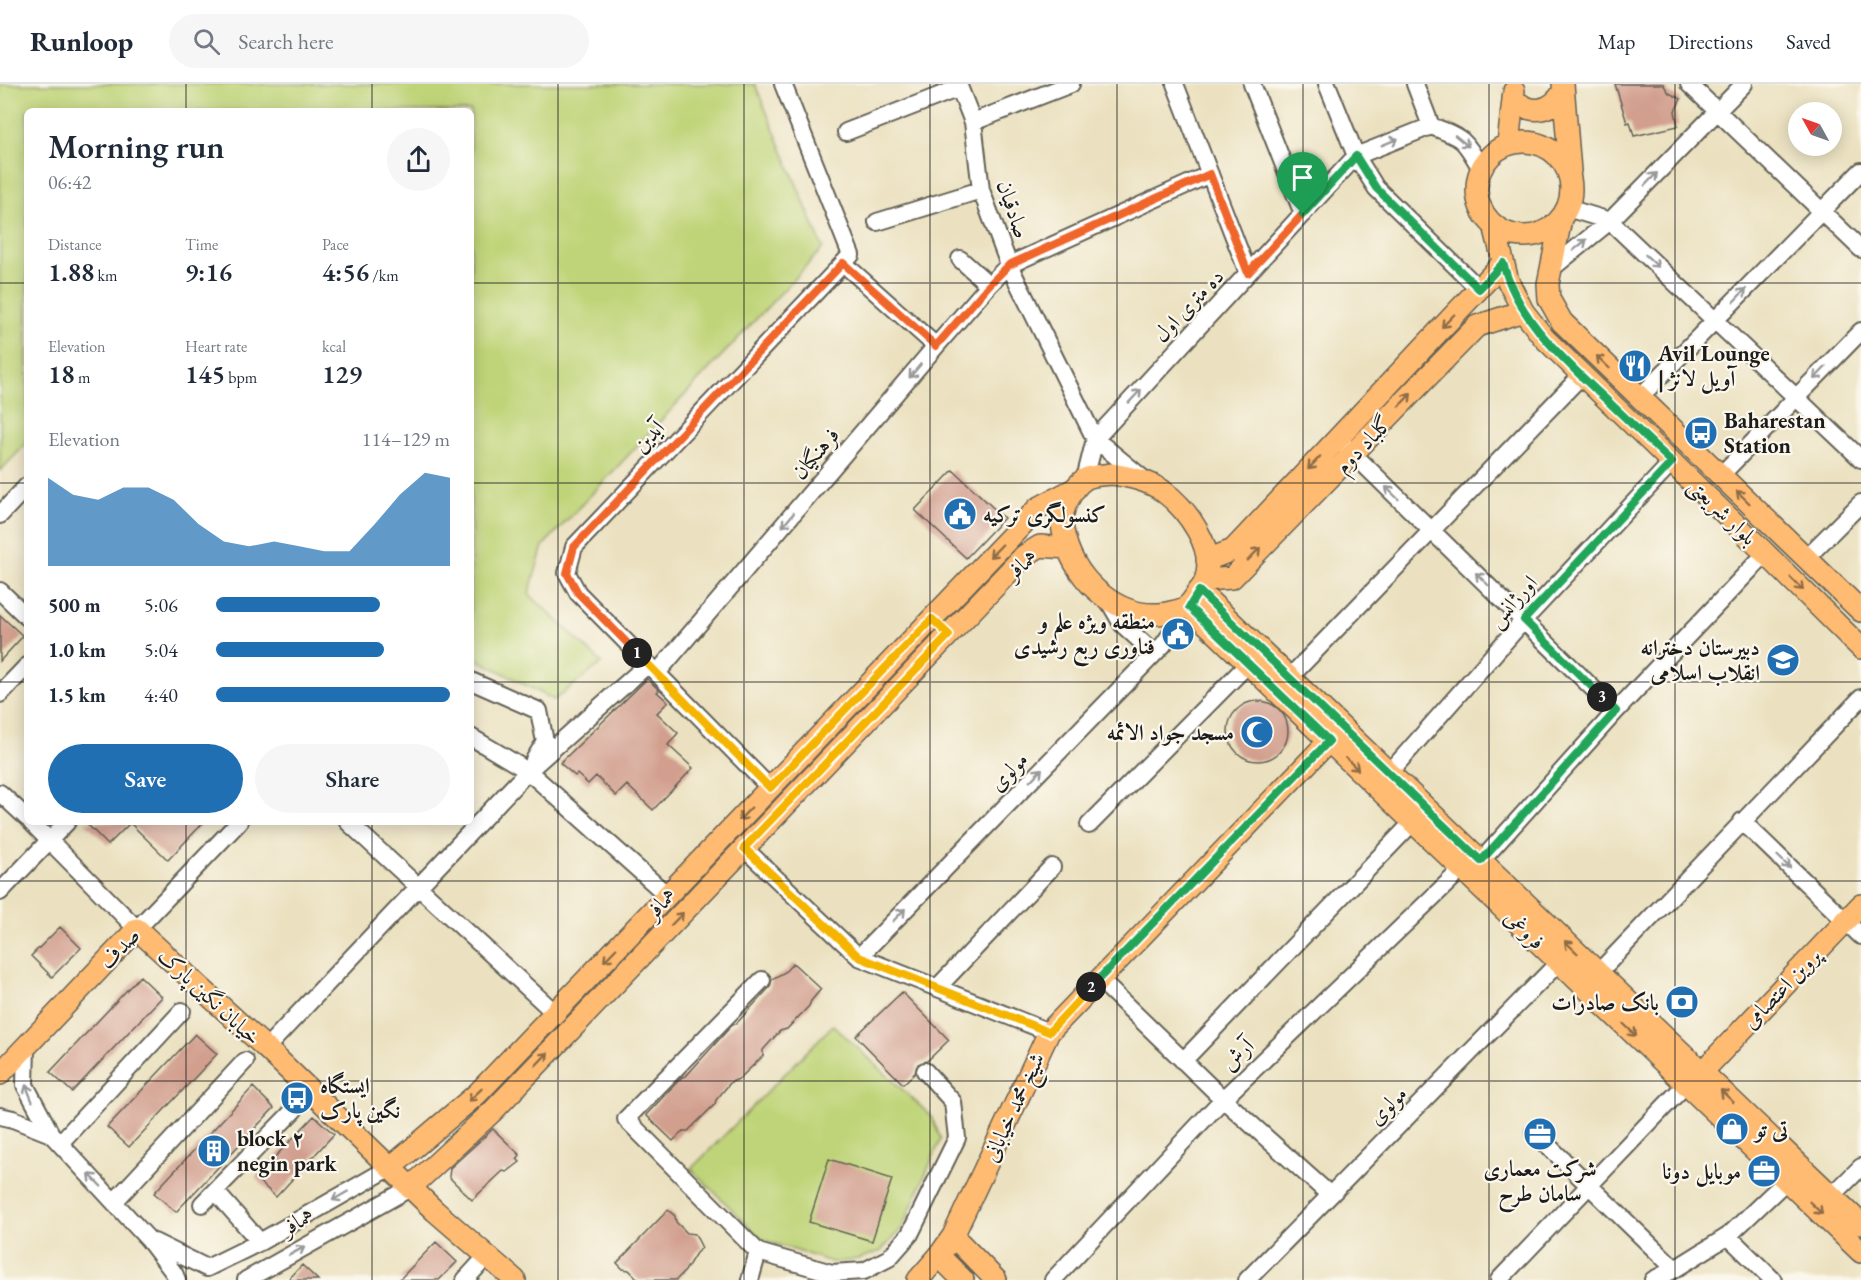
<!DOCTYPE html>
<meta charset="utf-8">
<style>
:root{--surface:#fff;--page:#f6f6f7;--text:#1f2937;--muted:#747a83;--line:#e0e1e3;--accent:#1f6fb2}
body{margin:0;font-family:"EB Garamond",Amiri,serif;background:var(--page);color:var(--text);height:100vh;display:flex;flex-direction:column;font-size:22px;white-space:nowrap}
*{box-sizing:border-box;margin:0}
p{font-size:20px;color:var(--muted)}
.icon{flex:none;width:33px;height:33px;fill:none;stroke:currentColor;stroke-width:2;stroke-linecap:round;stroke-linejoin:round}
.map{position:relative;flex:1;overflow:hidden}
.details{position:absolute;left:24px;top:24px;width:450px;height:717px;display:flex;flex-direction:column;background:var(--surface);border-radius:9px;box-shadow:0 3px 15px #0003}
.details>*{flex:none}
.needle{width:39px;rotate:310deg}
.fabs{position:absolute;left:1788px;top:18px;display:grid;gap:12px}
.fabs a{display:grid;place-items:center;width:54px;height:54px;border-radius:50%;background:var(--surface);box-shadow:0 3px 15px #0003;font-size:30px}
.pin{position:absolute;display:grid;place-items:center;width:51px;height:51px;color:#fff;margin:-62px -26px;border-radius:50% 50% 50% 0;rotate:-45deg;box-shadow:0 0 6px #0007}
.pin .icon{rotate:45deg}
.km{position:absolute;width:30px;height:30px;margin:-15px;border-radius:50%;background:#222;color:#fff;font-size:16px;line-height:30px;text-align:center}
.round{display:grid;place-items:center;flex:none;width:63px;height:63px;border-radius:32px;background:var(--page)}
.summary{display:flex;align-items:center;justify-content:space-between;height:102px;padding:0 24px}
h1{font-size:33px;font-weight:600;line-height:45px}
.metrics{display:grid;grid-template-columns:repeat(3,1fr);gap:9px;height:102px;padding:6px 24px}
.metrics div{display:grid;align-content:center}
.metrics b{font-size:26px;font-weight:600}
.metrics small{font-size:16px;font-weight:400}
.metrics p{font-size:16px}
.chart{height:168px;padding:12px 24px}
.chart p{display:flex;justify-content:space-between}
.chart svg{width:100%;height:108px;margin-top:6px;fill:var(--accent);opacity:.7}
.primary-button{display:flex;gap:12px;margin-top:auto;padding:12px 24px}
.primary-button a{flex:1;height:69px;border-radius:36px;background:var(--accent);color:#fff;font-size:24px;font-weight:600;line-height:69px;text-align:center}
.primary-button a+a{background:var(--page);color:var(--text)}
ul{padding:0 24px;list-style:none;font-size:20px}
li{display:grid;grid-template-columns:96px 72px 1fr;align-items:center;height:45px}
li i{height:15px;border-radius:8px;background:var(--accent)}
header{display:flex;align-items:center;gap:36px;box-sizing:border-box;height:84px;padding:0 30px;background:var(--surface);border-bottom:2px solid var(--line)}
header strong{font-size:28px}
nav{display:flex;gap:33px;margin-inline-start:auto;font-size:21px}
.search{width:420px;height:54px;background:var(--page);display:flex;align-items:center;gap:15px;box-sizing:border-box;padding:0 21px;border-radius:33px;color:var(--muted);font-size:22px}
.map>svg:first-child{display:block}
.green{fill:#bfd478;stroke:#6e784a;stroke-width:1.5}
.building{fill:#d29f8e}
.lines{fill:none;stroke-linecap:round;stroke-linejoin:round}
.minor-casing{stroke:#646155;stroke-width:20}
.major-casing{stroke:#646155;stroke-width:24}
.minor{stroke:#fff;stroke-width:16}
.major{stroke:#ffbb71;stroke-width:21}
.oneway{stroke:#999}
.oneway2{stroke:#8e6c46}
.split-1-casing{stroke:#fff;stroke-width:12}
.split-2-casing{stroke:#fff;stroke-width:12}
.split-3-casing{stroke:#fff;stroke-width:12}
.split-4-casing{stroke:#fff;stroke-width:12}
.split-1{stroke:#f0652b;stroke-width:8}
.split-2{stroke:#f5b400;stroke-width:8}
.split-3{stroke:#22a559;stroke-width:8}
.split-4{stroke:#22a559;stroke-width:8}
.grid{fill:none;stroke:#1c1c1c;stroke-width:1.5;stroke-opacity:0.55}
.labels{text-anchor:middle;stroke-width:4.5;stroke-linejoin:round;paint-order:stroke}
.street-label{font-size:22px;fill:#1c1c1c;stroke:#fbf7ec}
.poi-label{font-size:22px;font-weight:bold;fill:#1c1c1c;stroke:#fbf7ec;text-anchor:start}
</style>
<header>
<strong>Runloop</strong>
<div class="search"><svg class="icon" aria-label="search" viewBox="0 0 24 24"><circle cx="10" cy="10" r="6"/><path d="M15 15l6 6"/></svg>Search here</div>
<nav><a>Map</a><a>Directions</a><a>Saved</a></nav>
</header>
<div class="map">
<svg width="1861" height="1196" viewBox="0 0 1861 1196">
<rect width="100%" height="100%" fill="#fbf7ec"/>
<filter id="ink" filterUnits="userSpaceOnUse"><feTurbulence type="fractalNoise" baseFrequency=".0167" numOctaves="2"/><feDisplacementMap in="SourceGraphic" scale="12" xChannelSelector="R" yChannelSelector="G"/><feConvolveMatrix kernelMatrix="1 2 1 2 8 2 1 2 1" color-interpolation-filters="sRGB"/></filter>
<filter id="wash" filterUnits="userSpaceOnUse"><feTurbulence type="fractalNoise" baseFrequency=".008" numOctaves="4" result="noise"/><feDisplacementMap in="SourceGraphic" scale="24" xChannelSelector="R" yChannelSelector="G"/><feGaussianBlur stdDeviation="1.35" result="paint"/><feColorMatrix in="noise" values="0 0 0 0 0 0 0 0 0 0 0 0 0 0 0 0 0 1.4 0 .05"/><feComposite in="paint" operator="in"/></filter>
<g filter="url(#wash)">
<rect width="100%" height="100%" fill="#ebe1c0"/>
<path class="green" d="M0,0h755l68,164 -280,298 -14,48 73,69 -48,37 -83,-44v-545h-444v332l-27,28z
M833,941l98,91 10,23 -39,89 -21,23 -23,8 -23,4 -72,-23 -72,-71z"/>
<g id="blocks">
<path class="building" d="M1615,0h48l6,9 12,6 -6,12 3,15 -44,10 -4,-14 -3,1z
M953,386l51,48 -38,40 -51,-48z
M0,531l23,21 -23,25z
M647,595l12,11 -2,2 11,10 -11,11 21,20 -10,12 25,23 -40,42 -26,-25 -11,11 -20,-20 -8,8 -11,-10 -2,2 -15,-13z
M1228 647a30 30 0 1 1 60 0a30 30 0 1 1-60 0Z
M85,738h119l-36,38 -38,-37 -22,22z
M60,843l21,21 -29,29 -21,-21z
M793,879l28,26 -10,12 -2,5 -22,23 -7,2 -17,19v6l-24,23 -8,3 -15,18 -1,4 -27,27h-5l-10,10 -27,-26 36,-38 4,-1 47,-52h3l34,-37 2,-8 13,-7z
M140,892l22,21 -90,95 -22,-20z
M902,908l47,48 -22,21 -9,3 -3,9 -12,11 -47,-48z
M195,950l22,20 -88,93 -22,-20z
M253,1003l21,21 -98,104 -22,-19z
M314,1032l20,18 -58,63 -21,-19z
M493,1045l27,26 -3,4 3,3 -13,10 -4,-1 -31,29 -23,-23 1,-9z
M829,1075l63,20 -20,62 -63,-19z
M668,1126l7,6 1,6 11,11 8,1 7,14 -6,5 -11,18 -9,9h-37l-10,-10 -6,-1 -6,-6z
M436,1158l21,20 -18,18h-40z
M302,1181l16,15h-30z"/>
</g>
</g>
<g filter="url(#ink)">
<use href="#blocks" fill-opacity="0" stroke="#646155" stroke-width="1.5"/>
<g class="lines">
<defs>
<path id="minor" d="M958,0l15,38 8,68 28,75 86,174 51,42
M1175,0l73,189
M1252,0l51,130
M1327,0l29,72 20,32 103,101
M1415,0l16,42
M1689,0l172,165
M973,38l98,-38
M1431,42c33,12 33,13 50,43
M846,48l113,-44
M1567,124l43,13 251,238
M877,138l104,-32
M960,175l29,26
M843,179l93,83
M1551,185l59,-48 134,-137
M1640,313l221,-226
M1344,361l272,266
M1721,391l140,-144
M1085,395l10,-40 261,-283 75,-30
M0,431l27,-29
M1806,474l55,-55
M0,507l27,26
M1107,514l15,26 32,29
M657,589l279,-327 53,-61 20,-20 201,-91
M1289,594l292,-302
M471,597l68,30 6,31 -11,18
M0,610l27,-28
M471,653l57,34 139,124
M1389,689l135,-153 148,-158
M770,704l-192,-195 -11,-20 7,-26 277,-292 -68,-171
M0,709l27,25
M1742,737l119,115
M31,738l106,107 102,-107
M348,738l207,191
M1089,741l159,-161
M744,764l115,109 190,75
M1481,777l135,-150 150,-158
M0,808l67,-70
M859,873l304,-312 12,-17 3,-17
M1598,889l263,-275
M1099,895l124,120 107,96
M938,903l114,-120
M26,963l-1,38 26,49 97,105 26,34 3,7
M266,964l262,-277 120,-107
M1183,977l230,-239
M0,1032l13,3 38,15
M1534,1048l141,137
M60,1059l122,-132
M215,1107l45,51
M1832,1112l29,-29
M115,1117l130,-140
M202,1120l92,-94
M1728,1152l45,44
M154,1158l53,26 53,-26 131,-75
M758,1168l-132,-133 136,-139
M246,1196l164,-92
M465,1196l22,-24
M750,1196l8,-28 74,21 32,-2 25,-13 21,-24 47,-96 -4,-36 -28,-31
M1053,1196l170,-181 239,-230
M1247,1196l312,-318
M1499,1196l187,-196
M1653,1196l22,-11 53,-33 59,-56"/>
<path id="major" d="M1563,0l7,87
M1513,14c17,18 38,14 50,-6
M1477 105a47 47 0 1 1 94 0a47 47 0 1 1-94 0Z
M1508,60l6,-53
M1561,135l-13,65 1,15 13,23 299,289
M1494,141l14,56 15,30 21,27 214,208 103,102
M1112,390c18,3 35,6 51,17 24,18 54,58 42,90 -1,4 -5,8 -7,11 -10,16 -13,18 -32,21 -46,8 -90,-31 -101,-74 -4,-13 -4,-27 3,-39 4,-8 9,-16 17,-21 7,-4 19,-4 27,-5z
M1207,476l26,-10 270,-287
M1206,496l26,-2 245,-252 46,-15
M1199,507l662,633
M1189,523l672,645
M1702,988l159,-167
M0,990l137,-145 129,119 169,163 80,69
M391,1083l86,-73 561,-586 36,-19
M410,1104l83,-77 531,-555 16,-10 27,2
M953,1152l43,44
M939,1172l24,24
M918,1196l21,-24 14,-20 96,-204 280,-291"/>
</defs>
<use href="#minor" class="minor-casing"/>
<use href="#major" class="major-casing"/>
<use href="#minor" class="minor"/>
<use href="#major" class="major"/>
</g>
<defs><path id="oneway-shaft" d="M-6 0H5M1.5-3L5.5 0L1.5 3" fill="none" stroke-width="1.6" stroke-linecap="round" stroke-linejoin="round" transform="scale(1.5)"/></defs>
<g class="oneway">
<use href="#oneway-shaft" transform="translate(1462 57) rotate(39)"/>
<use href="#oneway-shaft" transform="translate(1390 58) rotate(-22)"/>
<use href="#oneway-shaft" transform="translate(1651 95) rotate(-46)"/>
<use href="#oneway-shaft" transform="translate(1580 161) rotate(-39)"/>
<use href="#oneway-shaft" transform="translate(1652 177) rotate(43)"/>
<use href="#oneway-shaft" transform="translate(1740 211) rotate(-46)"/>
<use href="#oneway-shaft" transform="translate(915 287) rotate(130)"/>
<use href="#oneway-shaft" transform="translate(1820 289) rotate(134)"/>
<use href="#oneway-shaft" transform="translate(1135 312) rotate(-47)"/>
<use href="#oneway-shaft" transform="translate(1392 409) rotate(-136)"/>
<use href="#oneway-shaft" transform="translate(788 436) rotate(130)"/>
<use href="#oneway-shaft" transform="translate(1482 495) rotate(-136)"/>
<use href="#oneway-shaft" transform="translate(1036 691) rotate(-46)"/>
<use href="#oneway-shaft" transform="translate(1784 778) rotate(44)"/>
<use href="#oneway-shaft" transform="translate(899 831) rotate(-46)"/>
<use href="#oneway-shaft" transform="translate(29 1009) rotate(-112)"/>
<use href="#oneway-shaft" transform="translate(95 1096) rotate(-134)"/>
<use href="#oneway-shaft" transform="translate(340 1112) rotate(150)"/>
<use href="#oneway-shaft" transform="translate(297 1167) rotate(-29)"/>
</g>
<g class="oneway2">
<use href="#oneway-shaft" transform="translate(1448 237) rotate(134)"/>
<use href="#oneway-shaft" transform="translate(1603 278) rotate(-136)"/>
<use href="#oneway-shaft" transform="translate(1405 316) rotate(-46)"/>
<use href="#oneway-shaft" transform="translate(1314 379) rotate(133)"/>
<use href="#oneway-shaft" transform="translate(1743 413) rotate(-136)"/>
<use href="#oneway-shaft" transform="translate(996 467) rotate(134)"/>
<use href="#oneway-shaft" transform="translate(1254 470) rotate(-46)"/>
<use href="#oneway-shaft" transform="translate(1797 500) rotate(45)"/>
<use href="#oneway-shaft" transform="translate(1352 680) rotate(44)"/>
<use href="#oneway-shaft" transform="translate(745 730) rotate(134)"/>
<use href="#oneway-shaft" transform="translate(677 835) rotate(-46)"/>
<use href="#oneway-shaft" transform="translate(1571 863) rotate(-136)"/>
<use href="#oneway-shaft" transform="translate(610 871) rotate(134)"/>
<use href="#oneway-shaft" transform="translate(1630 946) rotate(44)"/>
<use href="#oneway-shaft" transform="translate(542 975) rotate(-46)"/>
<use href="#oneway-shaft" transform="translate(475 1011) rotate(137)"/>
<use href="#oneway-shaft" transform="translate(1727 1012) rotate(-136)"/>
<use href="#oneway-shaft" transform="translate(1816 1124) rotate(44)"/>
</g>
</g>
<g class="lines" filter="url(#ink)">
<defs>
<path id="split-1" d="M637,569l-59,-60 -11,-20 7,-26 269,-284 93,83 53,-61 20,-20 201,-91 38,99 55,-59"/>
<path id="split-2" d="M637,569l133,135 162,-169 17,16 -205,213 115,109 190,75 42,-45"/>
<path id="split-3" d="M1091,903l238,-246 -140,-134 10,-16 282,270 135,-150 -14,-14"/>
<path id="split-4" d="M1303,130l53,-58 20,32 103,101 24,-26c14,54 56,92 95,129 25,23 49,47 74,70l-148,158 78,77"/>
</defs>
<use href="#split-1" class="split-1-casing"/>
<use href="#split-2" class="split-2-casing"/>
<use href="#split-3" class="split-3-casing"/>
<use href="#split-4" class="split-4-casing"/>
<use href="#split-1" class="split-1"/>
<use href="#split-2" class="split-2"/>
<use href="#split-3" class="split-3"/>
<use href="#split-4" class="split-4"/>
</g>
<path class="grid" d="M186,0v27M372,0v27M558,0v1196M744,0v1196M930,0v1196M1117,0v1196M1303,0v1196M1489,0v1196M1675,0v1196M0,199h27M471,199h1390M0,399h27M471,399h1390M0,598h27M471,598h1390M186,738v458M372,738v458M0,797h1861M0,997h1861"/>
<defs>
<symbol id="restaurant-disc" viewBox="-11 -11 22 22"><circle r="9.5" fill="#1f6fb2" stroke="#fbf7ec"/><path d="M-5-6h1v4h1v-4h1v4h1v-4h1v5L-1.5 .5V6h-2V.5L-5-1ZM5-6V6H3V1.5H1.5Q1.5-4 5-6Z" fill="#fff"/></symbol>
<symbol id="bus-disc" viewBox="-11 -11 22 22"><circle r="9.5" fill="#1f6fb2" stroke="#fbf7ec"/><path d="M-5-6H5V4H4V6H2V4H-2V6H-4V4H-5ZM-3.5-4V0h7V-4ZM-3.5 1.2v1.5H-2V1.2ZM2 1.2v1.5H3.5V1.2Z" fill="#fff"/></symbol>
<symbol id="civic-disc" viewBox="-11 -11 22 22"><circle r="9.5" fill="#1f6fb2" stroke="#fbf7ec"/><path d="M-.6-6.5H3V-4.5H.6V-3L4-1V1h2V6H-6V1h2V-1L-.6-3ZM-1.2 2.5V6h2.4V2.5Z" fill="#fff"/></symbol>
<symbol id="school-disc" viewBox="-11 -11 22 22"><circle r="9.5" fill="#1f6fb2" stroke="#fbf7ec"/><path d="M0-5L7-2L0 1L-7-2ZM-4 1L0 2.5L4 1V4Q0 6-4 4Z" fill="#fff"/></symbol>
<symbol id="mosque-disc" viewBox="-11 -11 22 22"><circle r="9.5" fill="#1f6fb2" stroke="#fbf7ec"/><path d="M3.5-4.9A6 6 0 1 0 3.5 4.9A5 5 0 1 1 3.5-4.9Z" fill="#fff"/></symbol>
<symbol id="bank-disc" viewBox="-11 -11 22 22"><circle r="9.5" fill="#1f6fb2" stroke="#fbf7ec"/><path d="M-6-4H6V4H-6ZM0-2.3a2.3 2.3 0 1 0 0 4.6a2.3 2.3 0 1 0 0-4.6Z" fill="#fff"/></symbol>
<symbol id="shop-disc" viewBox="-11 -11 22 22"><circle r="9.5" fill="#1f6fb2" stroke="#fbf7ec"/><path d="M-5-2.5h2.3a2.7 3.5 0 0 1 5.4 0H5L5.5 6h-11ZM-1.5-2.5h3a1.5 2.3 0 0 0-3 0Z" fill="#fff"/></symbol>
<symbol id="office-disc" viewBox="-11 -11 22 22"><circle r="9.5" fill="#1f6fb2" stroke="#fbf7ec"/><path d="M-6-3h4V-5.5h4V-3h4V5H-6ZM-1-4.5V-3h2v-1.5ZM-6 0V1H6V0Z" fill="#fff"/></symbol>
<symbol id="building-disc" viewBox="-11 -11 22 22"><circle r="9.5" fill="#1f6fb2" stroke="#fbf7ec"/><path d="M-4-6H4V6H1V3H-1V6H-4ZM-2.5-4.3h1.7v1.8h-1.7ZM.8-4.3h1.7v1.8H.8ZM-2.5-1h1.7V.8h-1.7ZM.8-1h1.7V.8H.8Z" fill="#fff"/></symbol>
</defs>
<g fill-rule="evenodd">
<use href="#restaurant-disc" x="1616" y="263" width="38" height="38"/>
<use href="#bus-disc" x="1682" y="330" width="38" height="38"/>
<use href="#civic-disc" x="941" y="411" width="38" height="38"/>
<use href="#civic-disc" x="1159" y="531" width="38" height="38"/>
<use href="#school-disc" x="1764" y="557" width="38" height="38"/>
<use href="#mosque-disc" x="1238" y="629" width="38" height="38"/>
<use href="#bank-disc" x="1663" y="899" width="38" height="38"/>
<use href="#bus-disc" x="278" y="995" width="38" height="38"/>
<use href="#shop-disc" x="1713" y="1026" width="38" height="38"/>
<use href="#office-disc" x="1521" y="1031" width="38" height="38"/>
<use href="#building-disc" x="195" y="1048" width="38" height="38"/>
<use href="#office-disc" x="1745" y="1068" width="38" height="38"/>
</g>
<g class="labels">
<g class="street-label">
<text transform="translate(1014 125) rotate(71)" y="8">صادقیان</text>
<text transform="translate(1188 221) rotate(-47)" y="8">ده متری اول</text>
<text transform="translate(648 352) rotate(-47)" y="8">آیدین</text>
<text transform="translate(1363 360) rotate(-46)" y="8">گلباد دوم</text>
<text transform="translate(815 369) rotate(-50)" y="8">فرهنگیان</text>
<text transform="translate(1723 427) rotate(44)" y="8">بلوار شریعتى</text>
<text transform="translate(1021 480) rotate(-40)" y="8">همافر</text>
<text transform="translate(1512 517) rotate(-48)" y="8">اورژانس</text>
<text transform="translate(1008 687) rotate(-46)" y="8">مولوی</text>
<text transform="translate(660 819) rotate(-46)" y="8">همافر</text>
<text transform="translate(1525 845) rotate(44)" y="8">فروغى</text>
<text transform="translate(119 864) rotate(-47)" y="8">صدف</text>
<text transform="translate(1781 904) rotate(-46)" y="8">پروین اعتصامى</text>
<text transform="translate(210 912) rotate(43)" y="8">خیابان نگین پارک</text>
<text transform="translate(1237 970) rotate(-44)" y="8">آرش</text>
<text transform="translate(1387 1021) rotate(-45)" y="8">مولوی</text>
<text transform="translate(1013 1023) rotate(-65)" y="8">شیخ محمد خیابانی</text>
<text transform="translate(297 1137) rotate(-30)" y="8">همافر</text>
</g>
<g class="poi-label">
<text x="1658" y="277">Avil Lounge<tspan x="1658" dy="25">| آویل لانژ</tspan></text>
<text x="1724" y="344">Baharestan<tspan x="1724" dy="25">Station</tspan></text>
<text x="983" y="438">کنسولگری ترکیه</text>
<text x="1155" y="545" text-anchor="end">منطقه ویژه علم و<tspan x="1155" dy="25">فناوری ربع رشیدی</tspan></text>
<text x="1760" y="571" text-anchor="end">دبیرستان دخترانه<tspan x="1760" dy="25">انقلاب اسلامی</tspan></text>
<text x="1234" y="656" text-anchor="end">مسجد جواد الائمه</text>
<text x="1659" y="926" text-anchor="end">بانک صادرات</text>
<text x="320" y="1009">ایستگاه<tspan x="320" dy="25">نگین پارک</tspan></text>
<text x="1755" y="1053">تی تو</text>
<text x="237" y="1062">block ۲<tspan x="237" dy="25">negin park</tspan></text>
<text x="1540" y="1092" text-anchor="middle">شرکت معماری<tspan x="1540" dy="25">سامان طرح</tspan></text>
<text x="1741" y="1095" text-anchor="end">موبایل دونا</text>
</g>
</g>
</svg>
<div class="fabs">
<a><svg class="needle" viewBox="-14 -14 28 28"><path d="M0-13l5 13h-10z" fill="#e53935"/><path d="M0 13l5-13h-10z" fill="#747a83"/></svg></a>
</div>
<div class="pin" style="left:1303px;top:130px;background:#1e9e55"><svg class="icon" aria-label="arrive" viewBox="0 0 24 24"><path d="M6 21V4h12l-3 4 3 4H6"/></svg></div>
<b class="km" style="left:637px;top:569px">1</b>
<b class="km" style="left:1091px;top:903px">2</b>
<b class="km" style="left:1602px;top:613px">3</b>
<section class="details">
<div class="summary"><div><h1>Morning run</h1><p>06:42</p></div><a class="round"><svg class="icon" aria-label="share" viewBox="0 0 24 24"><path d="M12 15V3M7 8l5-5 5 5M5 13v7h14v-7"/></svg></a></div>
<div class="metrics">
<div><p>Distance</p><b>1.88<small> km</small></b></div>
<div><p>Time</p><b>9:16</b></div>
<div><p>Pace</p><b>4:56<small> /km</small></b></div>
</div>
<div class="metrics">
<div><p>Elevation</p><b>18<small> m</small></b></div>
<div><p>Heart rate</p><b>145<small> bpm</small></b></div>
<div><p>kcal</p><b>129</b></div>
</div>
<div class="chart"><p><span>Elevation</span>114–129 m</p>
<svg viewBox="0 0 160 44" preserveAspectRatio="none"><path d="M0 44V8L10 15L20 17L30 12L40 12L50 17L60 27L70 34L80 36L90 34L100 36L110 38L120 38L130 27L140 15L150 6L160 8V44z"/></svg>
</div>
<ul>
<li><b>500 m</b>5:06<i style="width:70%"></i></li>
<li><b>1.0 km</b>5:04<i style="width:72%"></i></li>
<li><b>1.5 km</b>4:40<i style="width:100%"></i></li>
</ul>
<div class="primary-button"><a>Save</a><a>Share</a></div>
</section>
</div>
